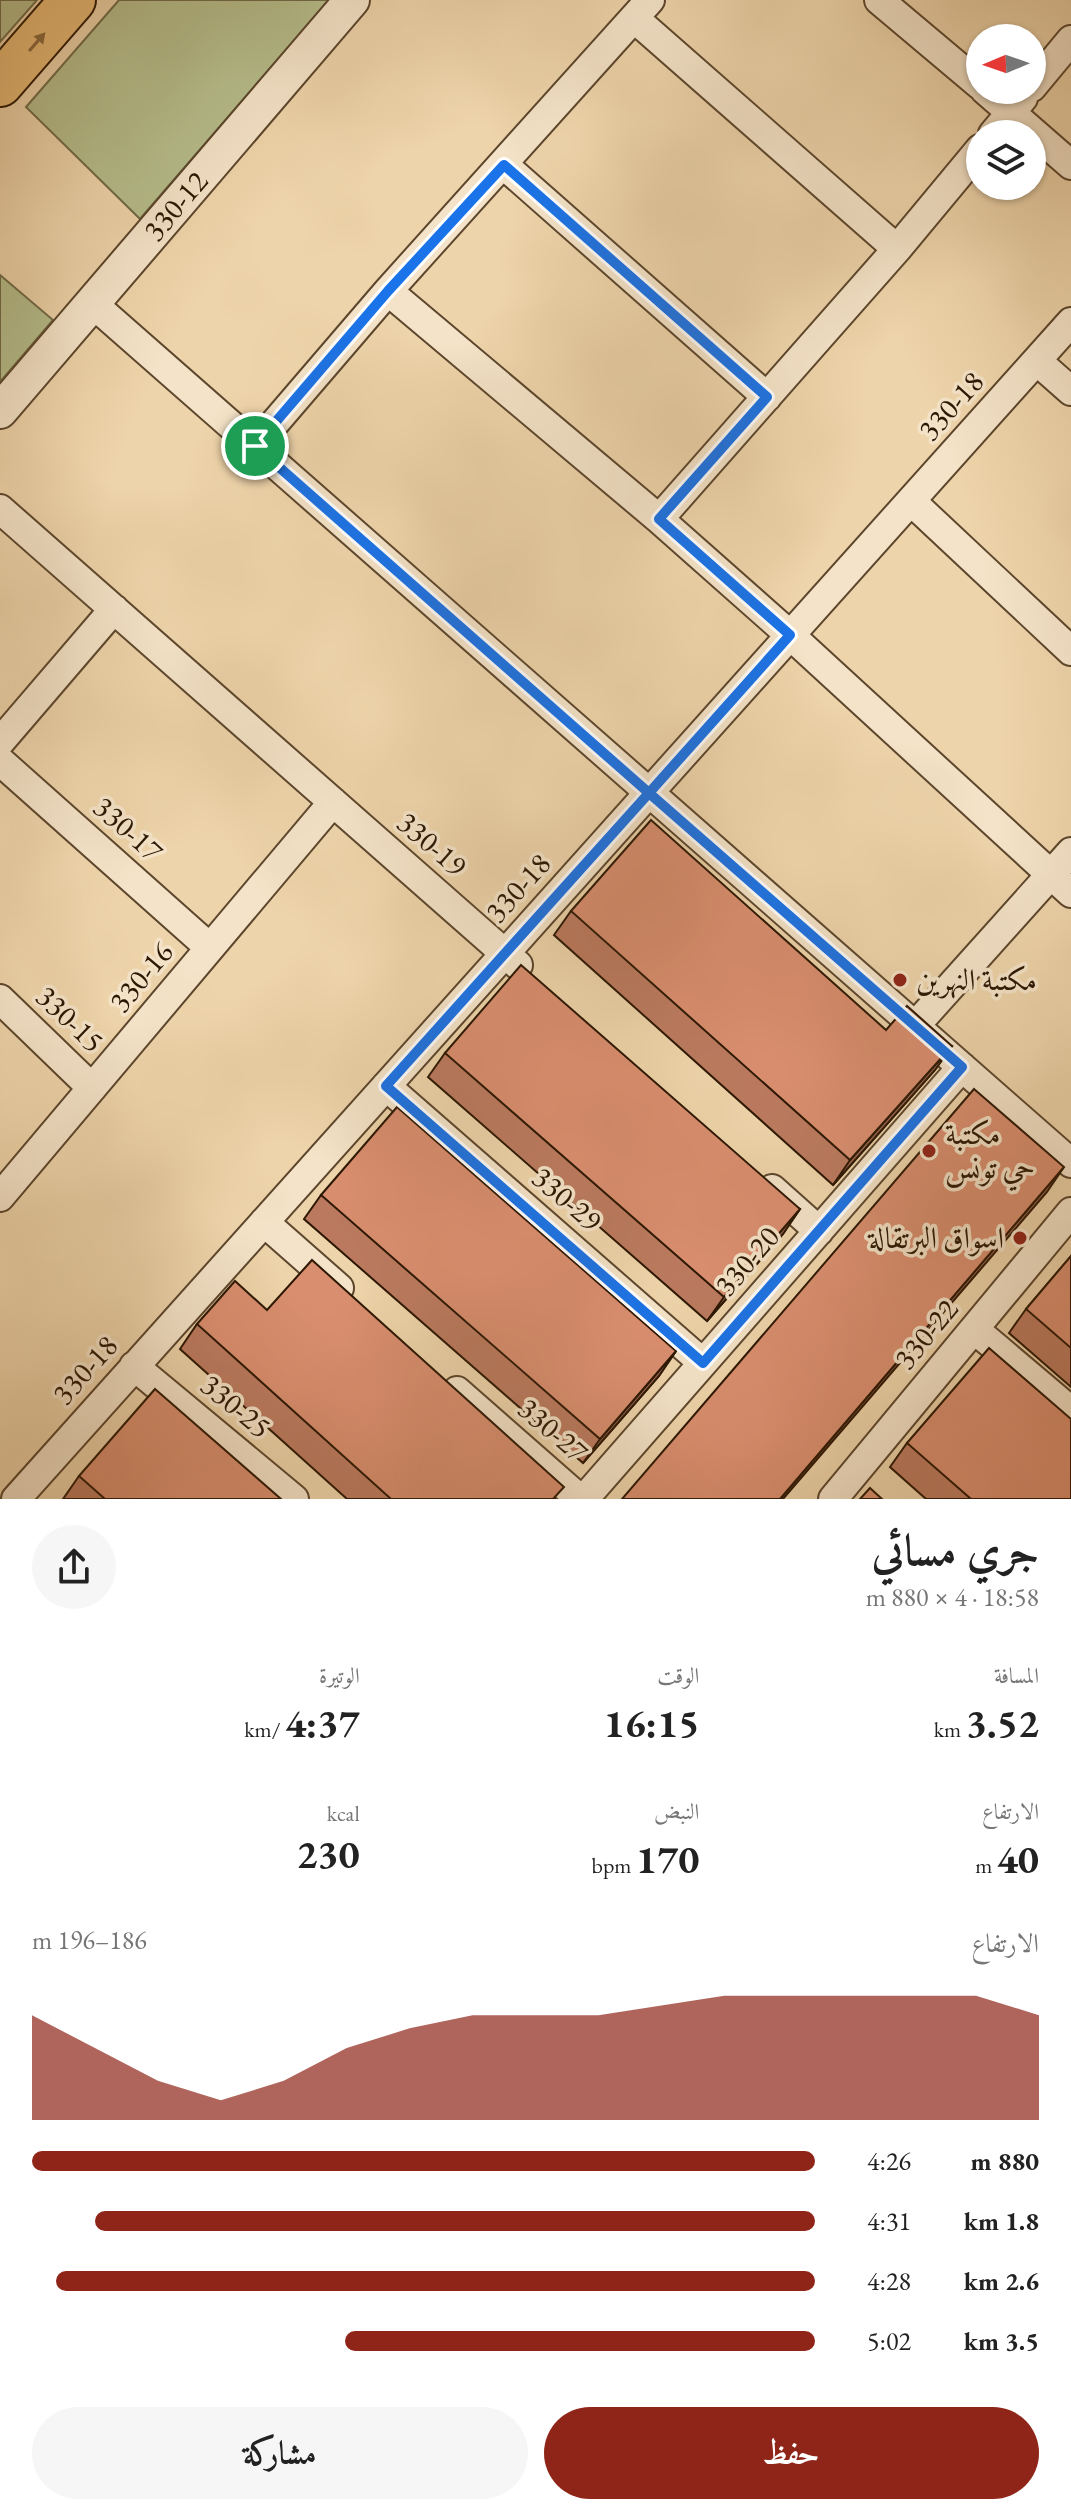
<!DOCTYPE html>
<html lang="ar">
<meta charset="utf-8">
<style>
:root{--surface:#fff;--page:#f6f6f6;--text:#222;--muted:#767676;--accent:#8f2418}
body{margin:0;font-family:"EB Garamond",Amiri,serif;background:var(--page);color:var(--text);direction:rtl;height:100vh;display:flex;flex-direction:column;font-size:30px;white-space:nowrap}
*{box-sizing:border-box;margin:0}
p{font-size:26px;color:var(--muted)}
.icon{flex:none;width:44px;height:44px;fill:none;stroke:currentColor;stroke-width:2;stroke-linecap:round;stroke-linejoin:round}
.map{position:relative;height:1499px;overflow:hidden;direction:ltr}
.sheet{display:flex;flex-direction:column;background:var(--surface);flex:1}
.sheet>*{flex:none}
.needle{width:52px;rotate:268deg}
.fabs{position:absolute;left:966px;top:24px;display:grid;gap:16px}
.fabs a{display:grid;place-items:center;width:80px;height:80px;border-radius:50%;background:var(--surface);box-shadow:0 2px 6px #0004;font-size:40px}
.pin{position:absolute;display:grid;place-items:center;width:68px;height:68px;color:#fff;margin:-34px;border:4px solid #fff;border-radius:50%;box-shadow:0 2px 8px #0007}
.round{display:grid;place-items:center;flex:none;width:84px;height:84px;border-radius:42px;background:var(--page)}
.overview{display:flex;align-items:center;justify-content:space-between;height:136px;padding:0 32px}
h1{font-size:44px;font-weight:700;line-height:60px}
.metrics{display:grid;grid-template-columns:repeat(3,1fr);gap:12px;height:136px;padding:8px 32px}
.metrics div{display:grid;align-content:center}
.metrics b{font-size:40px;font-weight:700}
.metrics small{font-size:22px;font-weight:400}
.metrics p{font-size:22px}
.chart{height:224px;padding:16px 32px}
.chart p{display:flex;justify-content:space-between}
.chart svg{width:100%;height:144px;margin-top:8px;fill:var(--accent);opacity:.7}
.cta{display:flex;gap:16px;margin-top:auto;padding:16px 32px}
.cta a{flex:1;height:92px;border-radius:48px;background:var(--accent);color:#fff;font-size:32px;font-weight:700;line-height:92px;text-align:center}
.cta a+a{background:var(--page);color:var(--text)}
ul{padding:0 32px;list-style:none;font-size:26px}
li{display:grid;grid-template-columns:128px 96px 1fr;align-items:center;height:60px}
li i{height:20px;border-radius:10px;background:var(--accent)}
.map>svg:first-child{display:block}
.green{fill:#b5bd8b;stroke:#706a47;stroke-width:2}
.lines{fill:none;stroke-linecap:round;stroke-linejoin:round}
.minor-casing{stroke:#5c462d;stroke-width:32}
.tertiary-casing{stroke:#5c462d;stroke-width:38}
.motorway-casing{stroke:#2c1703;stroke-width:48}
.minor{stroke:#f4e3c8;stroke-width:28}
.tertiary{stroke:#f4e3c8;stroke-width:34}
.motorway{stroke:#e7ba75;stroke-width:44}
.wall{fill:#bb7a5f;stroke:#2c1703;stroke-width:2}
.shaded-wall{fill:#98634e;stroke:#2c1703;stroke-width:2}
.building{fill:#d98e6f;stroke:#2c1703;stroke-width:2}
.oneway{fill:#8a683c}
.route-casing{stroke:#fff;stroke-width:16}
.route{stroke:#1a73e8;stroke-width:10}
.poi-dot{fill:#8f2418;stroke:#f4e3c8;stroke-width:3}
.labels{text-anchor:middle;stroke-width:7;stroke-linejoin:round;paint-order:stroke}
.street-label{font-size:30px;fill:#2c1703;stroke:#f4e3c8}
.poi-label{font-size:30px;fill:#2c1703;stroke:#f4e3c8;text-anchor:start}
</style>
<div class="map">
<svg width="1071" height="1499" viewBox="0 0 1071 1499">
<rect width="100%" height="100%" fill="#eed4aa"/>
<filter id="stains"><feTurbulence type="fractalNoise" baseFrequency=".0025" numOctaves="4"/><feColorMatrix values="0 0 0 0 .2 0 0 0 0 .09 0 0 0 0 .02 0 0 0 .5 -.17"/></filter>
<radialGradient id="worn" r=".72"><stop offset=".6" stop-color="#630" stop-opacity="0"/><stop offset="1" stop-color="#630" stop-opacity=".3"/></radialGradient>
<path class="green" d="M0,0h37l-37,42z
M119,0h210l-189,219 -114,-112z
M0,275l53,45 -53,62z"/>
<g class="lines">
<defs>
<path id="minor" d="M879,0l101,85
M634,18l263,231
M1032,87l39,-47
M985,90l86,75
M993,134l30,-36
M504,165l263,232
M388,291l271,228 131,116 281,258
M92,303l979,860
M1037,361l34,30
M255,446l133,-155 262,-291
M911,501l160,150
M0,509l518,456
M659,519l238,-270 83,-100
M0,742l114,-133
M0,761l210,187
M0,999l92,89
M915,1026l156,-174
M386,1086l317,277
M772,1189l47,42
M0,1197l333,-395
M264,1222l75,66
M974,1329l97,82
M134,1366l160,133
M457,1391l123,108
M16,1499l1055,-1177
M584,1499l378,-432
M833,1499l238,-287"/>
<g id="tertiary">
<path id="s1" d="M0,411l352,-411"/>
</g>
<path id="motorway" d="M0,84l73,-84"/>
</defs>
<use href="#minor" class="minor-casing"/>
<use href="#tertiary" class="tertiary-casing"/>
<use href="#motorway" class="motorway-casing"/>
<use href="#minor" class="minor"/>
<use href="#tertiary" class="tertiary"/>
<use href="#motorway" class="motorway"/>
</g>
<path class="wall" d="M571,911l315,119 66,16 -17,24 -102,115 -279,-250z
M445,1053l355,156 -17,25 -76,87 -279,-244z
M321,1195l355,156 -17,25 -76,87 -279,-244z
M1071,1256v131l-62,-54 17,-24z
M267,1310l288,189h-208l-167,-150 17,-25z
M907,1443l164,56h-145l-36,-32z
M79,1476l202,23h-218z"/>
<path class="shaded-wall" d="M952,1046l-17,24 -102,115 17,-25z
M1064,1167l-17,25 -264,307h-3z
M800,1209l-17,25 -76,87 17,-24z
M676,1351l-17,25 -76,87 17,-24z"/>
<path class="building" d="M651,820l235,210 21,-24 45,40 -102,114 -279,-249z
M521,965l279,244 -76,88 -279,-244z
M974,1089l90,78 -284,332h-158z
M397,1107l279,244 -76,88 -279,-244z
M1071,1256v92l-45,-39z
M312,1260l252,227 -11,12h-162l-194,-175 38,-43 32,29z
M989,1348l82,71v80h-100l-64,-56z
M155,1389l126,110h-176l-26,-23z
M870,1488l12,11h-22z"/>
<defs><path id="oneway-solid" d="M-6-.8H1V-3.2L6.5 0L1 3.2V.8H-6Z" transform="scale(2)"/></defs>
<use class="oneway" href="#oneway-solid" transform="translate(37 42) rotate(-49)"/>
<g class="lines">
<defs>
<path id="route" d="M255,446l394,347 -263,293 317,277 259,-296 -313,-274 141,-158 -131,-116 108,-122 -263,-232 -116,126 -133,155"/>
</defs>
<use href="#route" class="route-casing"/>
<use href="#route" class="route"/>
</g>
<g class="poi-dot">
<circle cx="900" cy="980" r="8"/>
<circle cx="929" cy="1151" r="8"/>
<circle cx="1020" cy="1238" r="8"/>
</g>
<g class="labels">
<g class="street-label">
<text dy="10" stroke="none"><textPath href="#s1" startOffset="270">330-12</textPath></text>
<text transform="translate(951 406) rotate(-48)" y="10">330-18</text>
<text transform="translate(128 829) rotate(42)" y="10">330-17</text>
<text transform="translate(432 844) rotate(41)" y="10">330-19</text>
<text transform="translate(518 888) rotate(-48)" y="10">330-18</text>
<text transform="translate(141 977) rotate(-50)" y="10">330-16</text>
<text transform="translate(70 1019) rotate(44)" y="10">330-15</text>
<text transform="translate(567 1199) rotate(41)" y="10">330-29</text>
<text transform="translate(747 1261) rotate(-49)" y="10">330-20</text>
<text transform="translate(926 1334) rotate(-50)" y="10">330-22</text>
<text transform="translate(85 1370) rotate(-48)" y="10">330-18</text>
<text transform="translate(236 1406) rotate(40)" y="10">330-25</text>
<text transform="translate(553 1430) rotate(41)" y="10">330-27</text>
</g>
<g class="poi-label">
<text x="916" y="990">مكتبة النهرين</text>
<text x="945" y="1144">مكتبة<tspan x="945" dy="34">حي تونس</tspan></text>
<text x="1004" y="1248" text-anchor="end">اسواق البرتقالة</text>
</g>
</g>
<rect width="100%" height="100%" filter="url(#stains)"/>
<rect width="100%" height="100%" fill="url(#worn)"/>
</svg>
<div class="fabs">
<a><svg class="needle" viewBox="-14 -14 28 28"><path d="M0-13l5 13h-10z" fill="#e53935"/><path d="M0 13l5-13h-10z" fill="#767676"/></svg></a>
<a><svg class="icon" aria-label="layers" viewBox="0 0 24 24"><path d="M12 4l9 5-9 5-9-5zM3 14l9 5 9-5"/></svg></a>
</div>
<div class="pin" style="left:255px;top:446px;background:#1e9e55"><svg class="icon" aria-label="arrive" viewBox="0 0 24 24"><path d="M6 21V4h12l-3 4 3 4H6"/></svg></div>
</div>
<section class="sheet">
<div class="overview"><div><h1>جري مسائي</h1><p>18:58 · 4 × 880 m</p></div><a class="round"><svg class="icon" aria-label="share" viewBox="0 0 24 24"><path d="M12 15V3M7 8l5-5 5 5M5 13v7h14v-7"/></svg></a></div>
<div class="metrics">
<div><p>المسافة</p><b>3.52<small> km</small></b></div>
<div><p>الوقت</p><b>16:15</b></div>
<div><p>الوتيرة</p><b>4:37<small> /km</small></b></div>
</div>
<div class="metrics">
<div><p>الارتفاع</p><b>40<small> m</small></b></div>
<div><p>النبض</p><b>170<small> bpm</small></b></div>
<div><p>kcal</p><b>230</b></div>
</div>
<div class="chart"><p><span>الارتفاع</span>186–196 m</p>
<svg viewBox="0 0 160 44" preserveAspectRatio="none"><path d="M0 44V12L10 22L20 32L30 38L40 32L50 22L60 16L70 12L80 12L90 12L100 9L110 6L120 6L130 6L140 6L150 6L160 12V44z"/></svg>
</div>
<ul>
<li><b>880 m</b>4:26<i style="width:100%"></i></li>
<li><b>1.8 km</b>4:31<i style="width:92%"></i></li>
<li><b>2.6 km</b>4:28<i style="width:97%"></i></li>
<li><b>3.5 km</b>5:02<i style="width:60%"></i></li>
</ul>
<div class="cta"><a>حفظ</a><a>مشاركة</a></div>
</section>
